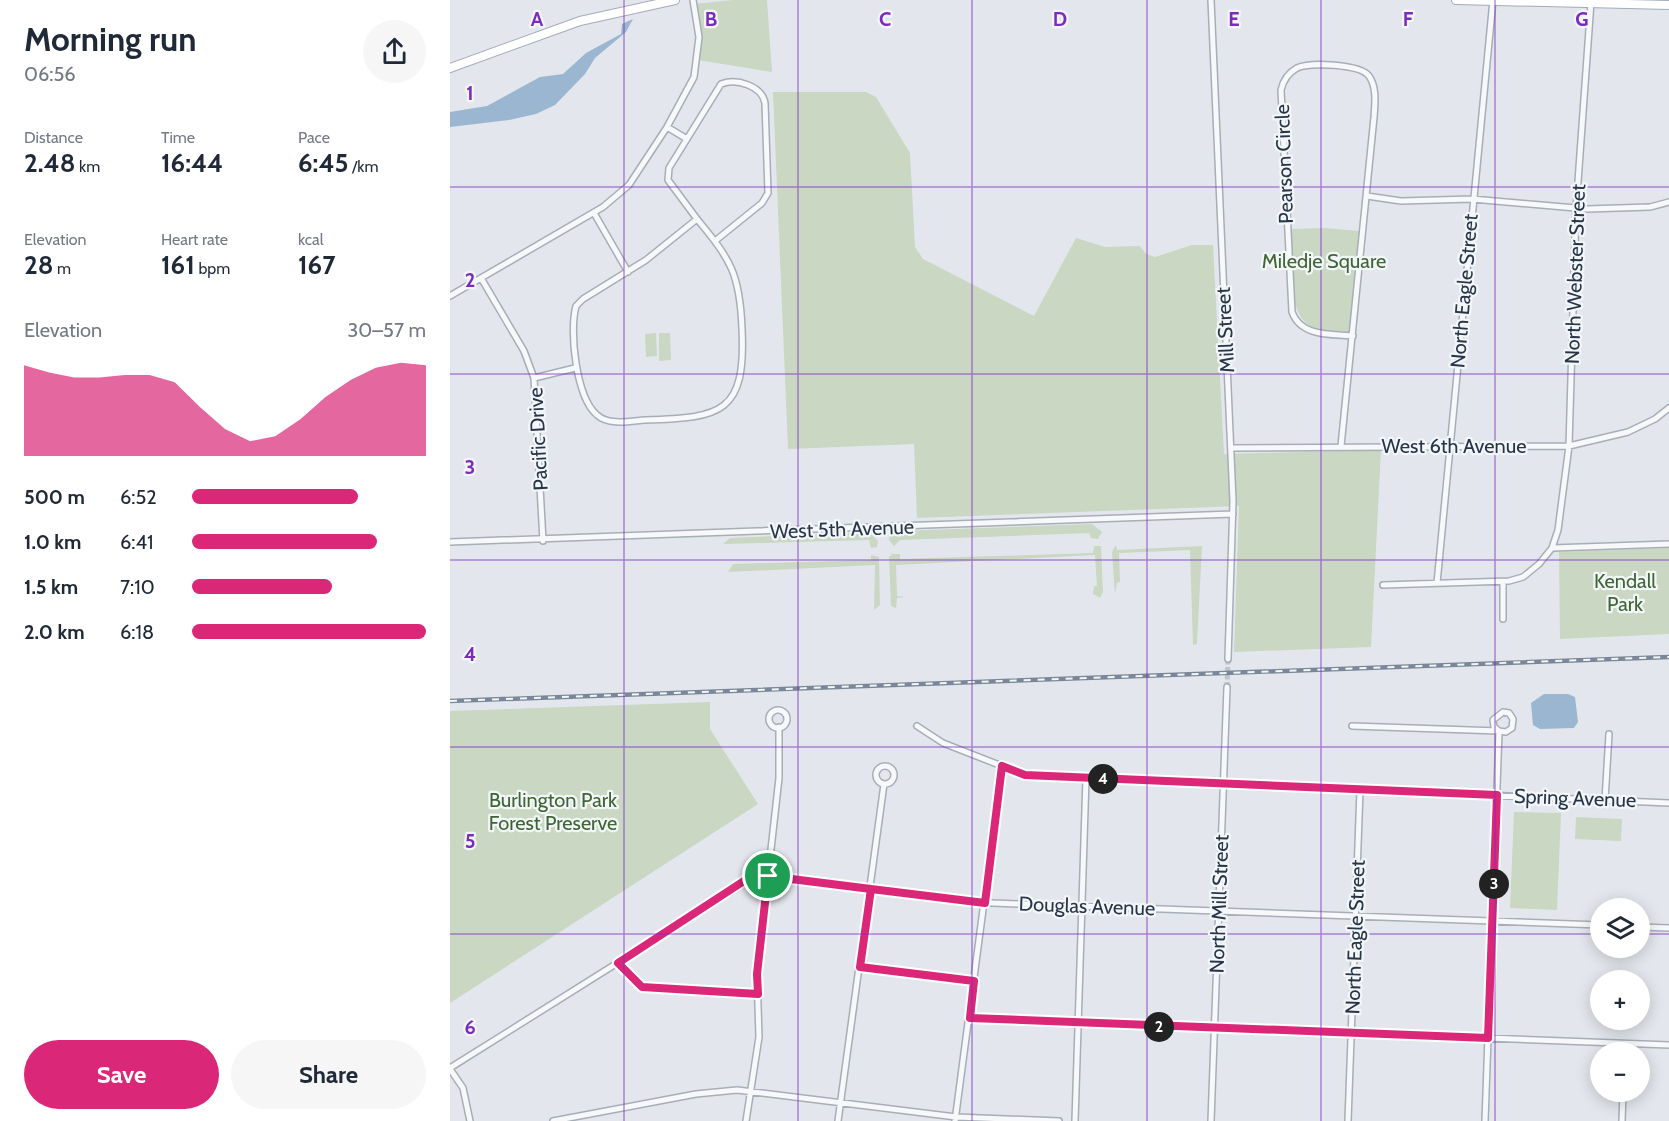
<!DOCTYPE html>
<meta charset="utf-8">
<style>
:root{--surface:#fff;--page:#f6f6f7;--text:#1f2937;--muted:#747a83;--accent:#db2777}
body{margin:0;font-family:Cabin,sans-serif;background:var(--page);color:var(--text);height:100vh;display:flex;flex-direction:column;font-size:22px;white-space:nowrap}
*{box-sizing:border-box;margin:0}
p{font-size:20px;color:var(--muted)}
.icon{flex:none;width:33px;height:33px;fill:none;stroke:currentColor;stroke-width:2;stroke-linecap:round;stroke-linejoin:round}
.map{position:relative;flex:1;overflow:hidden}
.details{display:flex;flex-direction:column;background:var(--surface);width:450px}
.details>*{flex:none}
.tools{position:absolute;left:1140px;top:898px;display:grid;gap:12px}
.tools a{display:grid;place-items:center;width:60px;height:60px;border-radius:50%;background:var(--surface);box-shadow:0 3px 15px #0003;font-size:30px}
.pin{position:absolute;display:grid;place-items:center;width:51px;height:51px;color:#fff;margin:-26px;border:3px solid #fff;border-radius:50%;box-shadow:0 2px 6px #0007}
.km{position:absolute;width:30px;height:30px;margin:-15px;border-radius:50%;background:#222;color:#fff;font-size:16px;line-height:30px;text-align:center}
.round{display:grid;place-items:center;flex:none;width:63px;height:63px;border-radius:32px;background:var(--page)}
.overview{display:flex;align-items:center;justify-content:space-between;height:102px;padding:0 24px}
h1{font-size:33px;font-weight:800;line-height:45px}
.metrics{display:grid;grid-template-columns:repeat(3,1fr);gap:9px;height:102px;padding:6px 24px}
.metrics div{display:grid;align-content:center}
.metrics b{font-size:26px;font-weight:800}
.metrics small{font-size:16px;font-weight:400}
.metrics p{font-size:16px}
.chart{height:168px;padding:12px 24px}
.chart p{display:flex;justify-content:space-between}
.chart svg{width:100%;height:108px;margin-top:6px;fill:var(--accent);opacity:.7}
.action{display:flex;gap:12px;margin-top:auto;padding:12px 24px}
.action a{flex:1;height:69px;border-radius:36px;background:var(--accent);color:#fff;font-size:24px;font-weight:800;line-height:69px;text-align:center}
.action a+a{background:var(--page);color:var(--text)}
ul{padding:0 24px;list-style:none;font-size:20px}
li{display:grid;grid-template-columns:96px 72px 1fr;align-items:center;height:45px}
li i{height:15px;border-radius:8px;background:var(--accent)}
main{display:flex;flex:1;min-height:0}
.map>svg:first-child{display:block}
.green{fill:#c9d7c3}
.water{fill:#9ab6d0}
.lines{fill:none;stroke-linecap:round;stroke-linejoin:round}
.minor-tunnel{stroke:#bec3cc;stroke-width:5;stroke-dasharray:5 2.5;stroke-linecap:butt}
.minor-casing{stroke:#a7aeb8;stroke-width:8}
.primary-casing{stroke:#a1acba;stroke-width:10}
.minor{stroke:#f6f8fa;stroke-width:5}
.primary{stroke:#fff;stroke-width:8}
.rail-casing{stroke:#7a8798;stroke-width:4.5}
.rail{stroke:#f3f6f9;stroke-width:2;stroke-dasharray:7;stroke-linecap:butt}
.route-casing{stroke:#fff;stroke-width:12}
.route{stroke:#db2777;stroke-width:8}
.grid{fill:none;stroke:#7b2cbf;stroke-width:1.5;stroke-opacity:0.55}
.labels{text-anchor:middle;stroke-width:4.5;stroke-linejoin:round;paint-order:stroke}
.street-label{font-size:20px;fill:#283547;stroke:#f3f6f9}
.park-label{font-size:20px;fill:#3f6534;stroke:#f3f6f9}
.grid-label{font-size:20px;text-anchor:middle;font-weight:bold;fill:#7b2cbf;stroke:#f3f6f9;stroke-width:4.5;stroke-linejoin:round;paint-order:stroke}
</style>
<main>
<section class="details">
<div class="overview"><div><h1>Morning run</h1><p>06:56</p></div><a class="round"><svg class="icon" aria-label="share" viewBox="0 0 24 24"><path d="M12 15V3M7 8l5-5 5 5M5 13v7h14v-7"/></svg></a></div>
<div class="metrics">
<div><p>Distance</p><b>2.48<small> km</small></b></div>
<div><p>Time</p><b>16:44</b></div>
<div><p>Pace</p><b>6:45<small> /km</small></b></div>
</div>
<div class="metrics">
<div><p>Elevation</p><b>28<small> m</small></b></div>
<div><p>Heart rate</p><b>161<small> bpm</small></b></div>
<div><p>kcal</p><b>167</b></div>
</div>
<div class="chart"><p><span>Elevation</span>30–57 m</p>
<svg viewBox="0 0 160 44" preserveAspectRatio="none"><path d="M0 44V7L10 10L20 12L30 12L40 11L50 11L60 14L70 24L80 33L90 38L100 36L110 29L120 20L130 13L140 8L150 6L160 7V44z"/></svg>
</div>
<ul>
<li><b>500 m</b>6:52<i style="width:71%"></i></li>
<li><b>1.0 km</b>6:41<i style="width:79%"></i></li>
<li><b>1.5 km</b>7:10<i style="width:60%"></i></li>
<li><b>2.0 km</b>6:18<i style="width:100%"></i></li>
</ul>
<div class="action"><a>Save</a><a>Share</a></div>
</section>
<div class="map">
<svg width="1219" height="1121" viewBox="0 0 1219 1121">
<rect width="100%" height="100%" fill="#e3e7ed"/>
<path class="green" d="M283,0h34l5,72 -74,-12 -4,-56z
M323,92h93l10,5 34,56 5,94 8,12 111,57 42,-78 29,9 35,-1 6,8 9,3 37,-12h21l11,209 157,-4 -10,197 -137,5 5,-146 -322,12 -3,-74 -126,5z
M875,228l34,3 -9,101c-11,-1 -23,-1 -34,-4 -32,-8 -24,-72 -25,-99z
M206,333l1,23 -11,1 -1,-23z
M209,333h11l1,27 -12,1z
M642,524l10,8 -4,7 -7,-1 -2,-5 -189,7 -6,6 -5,-6 1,-5 8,-4z
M419,532l9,9 -1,6 -6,1 -2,-8 -146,4 7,-6z
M666,545l1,5 85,-4 -5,98 -4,1 -3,-95 -71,3 1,29 -3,1 -2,11 -3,-42z
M644,546h7l2,46 -3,6 -7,-4 1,-8h3l-2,-31 -199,10 1,31 8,1 -8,1 -1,10 -5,-2 -2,-49 3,-3h8v5l193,-6z
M1219,548v86l-109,5 -1,-87z
M421,555l8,2 1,48 -6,5 1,-45 -147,7 5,-8 138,-4z
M260,702v27l48,75 -308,199v-292z
M1064,812l47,1 -4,97 -47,-2z
M1126,817l46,2 -1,22 -46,-2z"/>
<path class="water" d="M183,19l-7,13 -31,26 -10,16 -30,31 -19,9 -27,6 -59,7v-15l37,-6 53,-29 23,-3 23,-21 35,-19 1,-10z
M1094,694h24l7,3 3,25 -4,6 -34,1 -7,-4 -2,-22z"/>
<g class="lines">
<path class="minor-tunnel" d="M777,687l1,-28"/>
<defs>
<path id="minor" d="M761,0l22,501 -5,158
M217,127l20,12
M917,196l34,5 71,-2 115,10 63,-2 19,-5
M144,213l34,59
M247,219c34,41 43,55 45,110 4,84 -20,89 -97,91 -14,1 -36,6 -48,-5 -21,-18 -28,-84 -21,-109l7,-7 63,-39z
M247,219l-29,-39 1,-12 52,-84c16,-6 41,2 44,19l3,90 -6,10 -47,38
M31,278l43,73 10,27 9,163
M0,296l153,-89 26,-22 38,-58 27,-50 5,-40 -6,-37
M84,378l41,-10
M891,446l33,-329c1,-13 3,-30 -5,-41 -9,-12 -59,-14 -72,-8 -9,5 -14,13 -16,22l11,222c9,25 39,22 61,24
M781,448l338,-2 59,-14 27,-13 14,-11
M0,542l783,-28
M1102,548l117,-4
M987,583l56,-583
M933,585l126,-4 14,-4 16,-13 13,-16 6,-18 11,-84 7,-237 15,-207
M1053,619v-37
M319 719a9 9 0 1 1 18 0a9 9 0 1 1-18 0Z
M467,726l26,17 82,32 644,28
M902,726l147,5 7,1 6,-4 1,-9 -4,-6 -6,-1 -10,8 1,7 5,4 -14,390
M426 775a9 9 0 1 1 18 0a9 9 0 1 1-18 0Z
M1155,800l4,-66
M1190,927l29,1
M168,963l24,24 115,7
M410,967l114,14
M520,1018l699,27
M0,1068l306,-192 237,27 607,22
M0,1069l13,19 7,33
M103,1121l143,-27 41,-4 219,27 103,4
M296,1121l13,-84 -2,-63 22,-196v-51
M388,1121l46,-337
M505,1121l47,-355
M625,1121l11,-343
M761,1121l16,-434
M898,1121l12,-331
M1172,1121l1,-29"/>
<path id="primary" d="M1006,0l213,5
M0,68l130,-47 95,-21"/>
</defs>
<use href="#minor" class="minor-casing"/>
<use href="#primary" class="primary-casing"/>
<use href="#minor" class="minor"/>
<use href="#primary" class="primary"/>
<defs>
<path id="rail" d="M0,701l1219,-44"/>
</defs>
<use href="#rail" class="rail-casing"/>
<use href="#rail" class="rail"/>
</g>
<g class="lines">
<defs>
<path id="route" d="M318,876l-11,98 1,20 -116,-7 -24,-24 129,-84 9,-3 19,1 96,12 -11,78 114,14 -4,37 518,20 9,-243 -472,-20 -23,-9 -17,137c-38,-5 -76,-9 -114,-14l-8,-1 -95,-12"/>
</defs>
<use href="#route" class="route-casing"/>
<use href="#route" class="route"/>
</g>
<path class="grid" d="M174,0v1121M348,0v1121M522,0v1121M697,0v1121M871,0v1121M1045,0v1121M0,187h1219M0,374h1219M0,560h1219M0,747h1219M0,934h1150M1190,934h29"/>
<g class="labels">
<g class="street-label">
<text transform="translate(834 164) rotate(-92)" y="7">Pearson Circle</text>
<text transform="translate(1125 274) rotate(-88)" y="7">North Webster Street</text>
<text transform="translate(1014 291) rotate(-85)" y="7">North Eagle Street</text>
<text transform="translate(775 330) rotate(-93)" y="7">Mill Street</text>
<text transform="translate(88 439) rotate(-93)" y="7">Pacific Drive</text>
<text x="1004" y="453">West 6th Avenue</text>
<text transform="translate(392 529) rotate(-2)" y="7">West 5th Avenue</text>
<text transform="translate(1125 798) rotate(2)" y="7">Spring Avenue</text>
<text transform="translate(769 904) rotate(-88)" y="7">North Mill Street</text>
<text transform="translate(637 906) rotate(2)" y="7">Douglas Avenue</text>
<text transform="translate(905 937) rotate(-88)" y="7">North Eagle Street</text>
</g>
<g class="park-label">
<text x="874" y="268">Miledje Square</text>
<text x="1175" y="588">Kendall<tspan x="1175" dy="23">Park</tspan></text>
<text x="103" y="807">Burlington Park<tspan x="103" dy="23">Forest Preserve</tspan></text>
</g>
</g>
<g class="grid-label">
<text x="87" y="26">A</text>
<text x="261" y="26">B</text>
<text x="435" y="26">C</text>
<text x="610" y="26">D</text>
<text x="784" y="26">E</text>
<text x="958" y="26">F</text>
<text x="1132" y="26">G</text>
<text x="20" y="100">1</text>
<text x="20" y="287">2</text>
<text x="20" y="474">3</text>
<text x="20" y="661">4</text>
<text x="20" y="848">5</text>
<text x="20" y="1034">6</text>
</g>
</svg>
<div class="tools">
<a><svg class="icon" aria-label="layers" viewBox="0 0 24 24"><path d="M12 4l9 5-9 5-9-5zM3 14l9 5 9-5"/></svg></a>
<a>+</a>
<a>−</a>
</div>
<div class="pin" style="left:318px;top:876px;background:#1e9e55"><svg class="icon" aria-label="arrive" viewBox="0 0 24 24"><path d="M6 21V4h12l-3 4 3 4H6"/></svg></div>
<b class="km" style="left:709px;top:1027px">2</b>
<b class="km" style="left:1044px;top:884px">3</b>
<b class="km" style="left:653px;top:779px">4</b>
</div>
</main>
